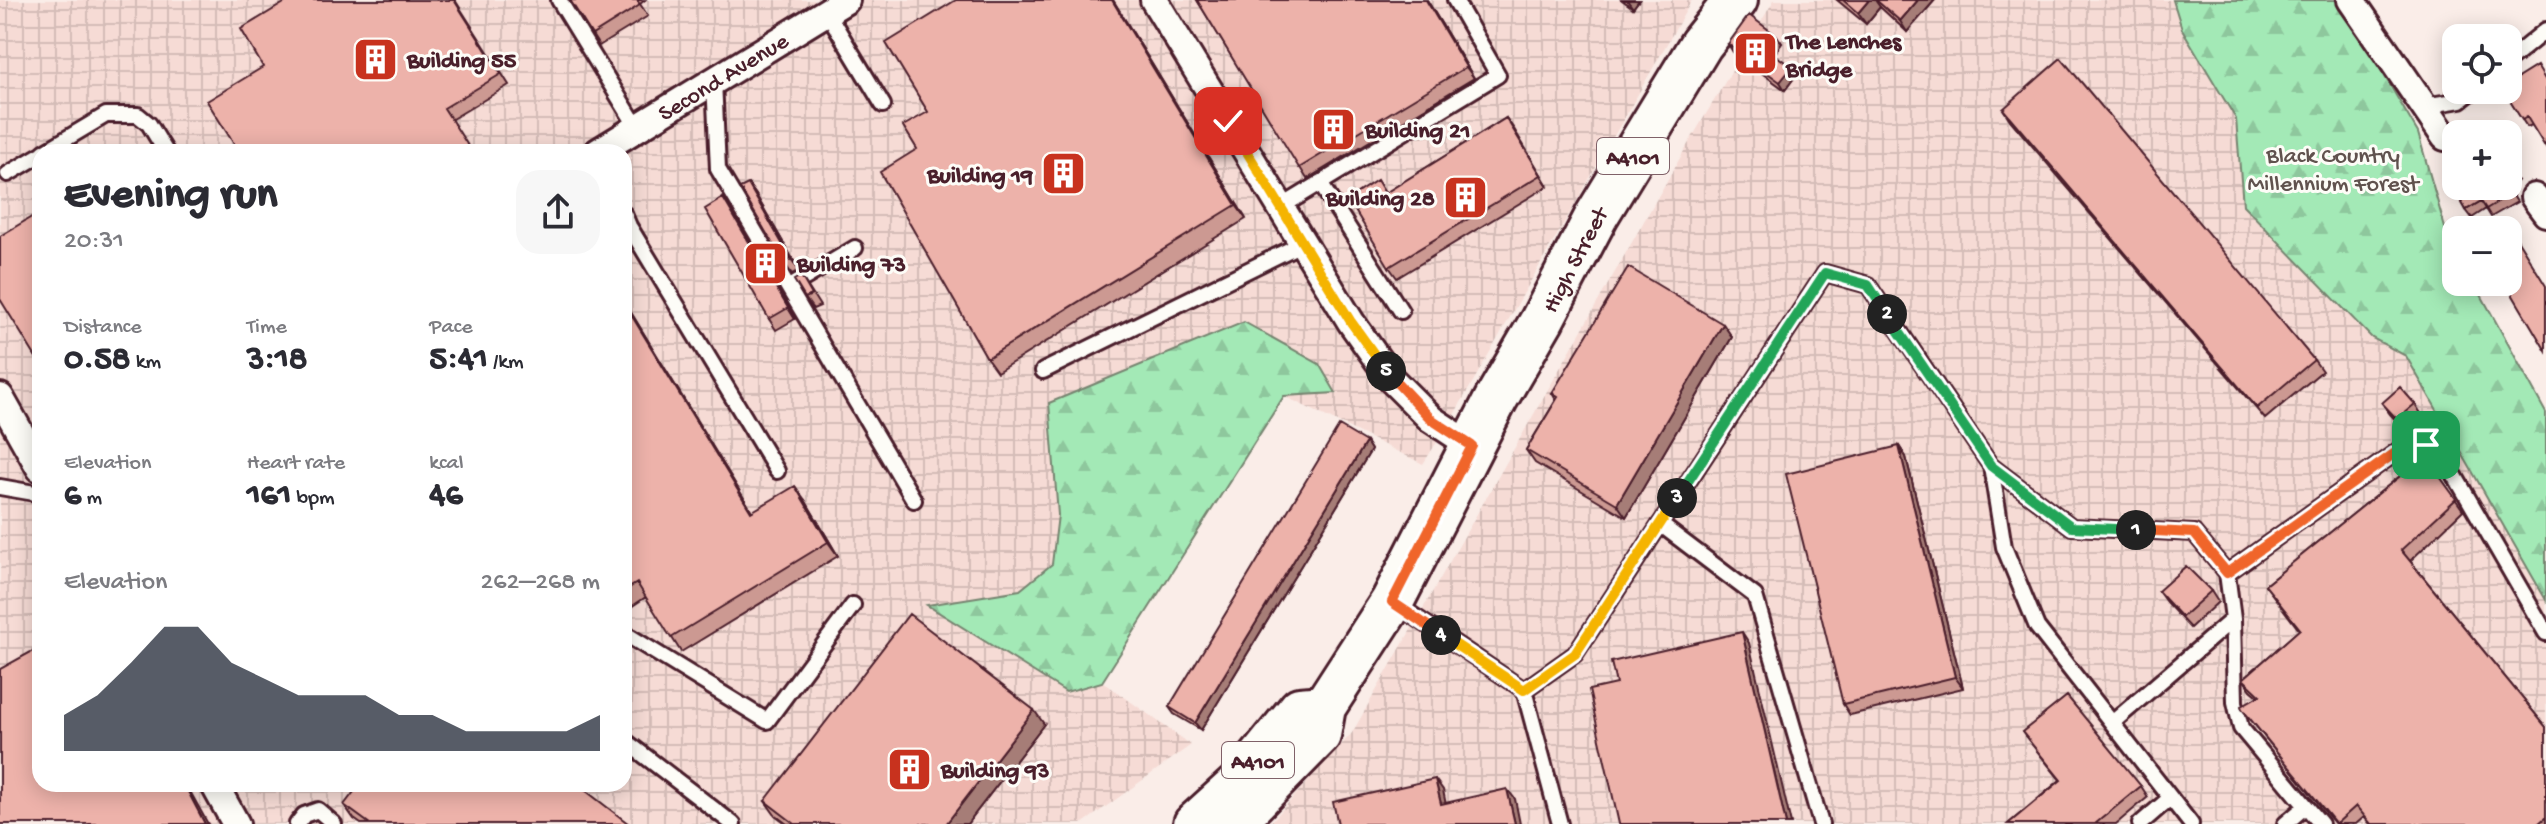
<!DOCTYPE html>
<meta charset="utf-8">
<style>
:root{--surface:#fff;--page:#f7f7f7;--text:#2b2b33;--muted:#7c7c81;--accent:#111827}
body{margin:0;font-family:"Gochi Hand",sans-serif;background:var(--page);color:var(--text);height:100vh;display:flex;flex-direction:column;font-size:30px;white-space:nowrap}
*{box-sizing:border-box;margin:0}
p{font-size:26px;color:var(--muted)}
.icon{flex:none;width:44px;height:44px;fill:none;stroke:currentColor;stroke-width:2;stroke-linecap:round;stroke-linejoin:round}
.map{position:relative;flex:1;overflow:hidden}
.drawer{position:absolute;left:32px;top:144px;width:600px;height:648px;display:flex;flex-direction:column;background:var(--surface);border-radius:24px;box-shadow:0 4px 20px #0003}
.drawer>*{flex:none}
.fabs{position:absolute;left:2442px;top:24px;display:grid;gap:16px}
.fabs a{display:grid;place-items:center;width:80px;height:80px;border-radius:16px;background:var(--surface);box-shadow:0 4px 20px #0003;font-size:40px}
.pin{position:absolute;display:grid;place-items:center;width:68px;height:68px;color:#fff;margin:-34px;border-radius:16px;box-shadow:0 4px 12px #0006}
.km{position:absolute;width:40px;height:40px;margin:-20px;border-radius:50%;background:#222;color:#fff;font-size:22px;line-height:40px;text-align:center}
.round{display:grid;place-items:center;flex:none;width:84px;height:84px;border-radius:24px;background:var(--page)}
.overview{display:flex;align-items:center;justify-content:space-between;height:136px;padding:0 32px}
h1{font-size:44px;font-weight:700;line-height:60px}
.figures{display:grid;grid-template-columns:repeat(3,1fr);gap:12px;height:136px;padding:8px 32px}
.figures div{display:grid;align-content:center}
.figures b{font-size:34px;font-weight:700}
.figures small{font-size:22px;font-weight:400}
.figures p{font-size:22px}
.chart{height:224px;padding:16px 32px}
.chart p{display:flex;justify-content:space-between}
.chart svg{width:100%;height:144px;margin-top:8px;fill:var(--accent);opacity:.7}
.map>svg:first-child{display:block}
.industrial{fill:url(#industrial-grid);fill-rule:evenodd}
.forest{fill:url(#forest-firs);stroke:#768470;stroke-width:2}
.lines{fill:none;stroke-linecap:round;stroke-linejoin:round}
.service-casing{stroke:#4a1f2b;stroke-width:20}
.minor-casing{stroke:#4a1f2b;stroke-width:32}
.primary-casing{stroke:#4a1f2b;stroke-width:48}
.path{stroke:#4a1f2b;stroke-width:4;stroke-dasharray:6 6;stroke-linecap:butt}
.service{stroke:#fdfcf7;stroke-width:14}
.minor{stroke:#fdfcf7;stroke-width:26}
.primary{stroke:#fdfcf7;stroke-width:42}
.wall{fill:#cc9992;stroke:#4a1f2b;stroke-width:2}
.shaded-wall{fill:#a67d77;stroke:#4a1f2b;stroke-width:2}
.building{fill:#edb2aa;stroke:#4a1f2b;stroke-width:2}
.split-1-casing{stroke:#fff;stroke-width:16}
.split-2-casing{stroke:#fff;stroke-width:16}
.split-3-casing{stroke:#fff;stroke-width:16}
.split-4-casing{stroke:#fff;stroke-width:16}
.split-5-casing{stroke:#fff;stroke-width:16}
.split-6-casing{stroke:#fff;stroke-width:16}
.split-1{stroke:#f0652b;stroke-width:10}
.split-2{stroke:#22a559;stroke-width:10}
.split-3{stroke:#22a559;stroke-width:10}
.split-4{stroke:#f5b400;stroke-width:10}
.split-5{stroke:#f0652b;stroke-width:10}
.split-6{stroke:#f5b400;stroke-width:10}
.labels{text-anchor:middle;stroke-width:6;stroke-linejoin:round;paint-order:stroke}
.shield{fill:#fdfcf7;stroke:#806168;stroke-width:2}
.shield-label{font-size:22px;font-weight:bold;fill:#4a1f2b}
.poi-label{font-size:24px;font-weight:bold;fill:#4a1f2b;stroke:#fdfcf7;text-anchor:start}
.street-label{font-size:24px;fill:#4a1f2b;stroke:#fdfcf7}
.park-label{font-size:24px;fill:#60524e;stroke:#fdfcf7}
</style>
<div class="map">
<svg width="2546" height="824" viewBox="0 0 2546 824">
<defs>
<pattern id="industrial-grid" width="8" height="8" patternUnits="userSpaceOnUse" patternTransform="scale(2)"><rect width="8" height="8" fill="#f6dbd5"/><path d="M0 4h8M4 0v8" fill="none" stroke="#d4bcb7"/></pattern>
<pattern id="forest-firs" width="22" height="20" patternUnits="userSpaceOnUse" patternTransform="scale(2)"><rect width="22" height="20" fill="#a3e9b6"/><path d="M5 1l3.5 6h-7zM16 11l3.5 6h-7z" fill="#8ec79d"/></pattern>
</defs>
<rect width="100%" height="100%" fill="#faede8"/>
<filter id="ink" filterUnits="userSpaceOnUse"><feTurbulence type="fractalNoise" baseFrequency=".0125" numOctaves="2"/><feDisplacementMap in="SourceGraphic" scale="16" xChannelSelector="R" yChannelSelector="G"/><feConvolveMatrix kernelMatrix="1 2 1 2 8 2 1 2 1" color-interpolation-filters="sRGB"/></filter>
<g filter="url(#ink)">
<path class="industrial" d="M0,0h1692l-241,420 -28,44 -139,-68 -182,285 89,64 -109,79h-1082zM40,152h584v632h-584z
M1774,0h434l198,356 140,244v224h-1277l83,-91 332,-582z"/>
<path class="forest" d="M2173,0h167l78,133 27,95 11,21v33h18l72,131v187l-140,-244 -34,-18 -129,-133 -7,-86 -54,-90z
M1244,322l75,42 17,29 -52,3 -182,286 -36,10 -139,-87 93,-15 32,-26 6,-49 -9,-112z"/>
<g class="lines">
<defs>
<path id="service" d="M559,0l78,127
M827,12l56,93
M2508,61l38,-31
M714,80l4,89 196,331
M2424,106l37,-6 13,-10
M44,152l62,-37h32l11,9 17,28
M8,174l32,-19
M1320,183l81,128
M1281,207l217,-132 -43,-75
M624,214l5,12 148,245
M790,287l65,-39
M1043,371l260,-128
M1991,466l13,81 33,80 154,197
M0,487l40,7
M1660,524l95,72 66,228
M2227,573l6,46 2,83 6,26 80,96
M1396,604l128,86 36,134
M624,633l143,88 86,-116
M1524,690l51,-36 250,-381 43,12 123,181 81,61 122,6 33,40 175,-125 24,-3 21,17 99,171
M2112,723l121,-104
M624,740l109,84
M297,824l7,-9 14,-5 16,14
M2140,824l30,-26
M2285,824l21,-18"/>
<g id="minor">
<path d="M1154,0l197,322 41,58 39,39 41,27"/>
<path d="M2351,0l94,137"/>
<path id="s1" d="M598,152l248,-152"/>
<path d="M2534,197l12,16"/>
<path d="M0,397l40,71"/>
<path d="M214,784l22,40"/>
</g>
<g id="primary">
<path d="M1195,824l44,-40 61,-75 24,-2"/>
<path id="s2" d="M1232,824l87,-89 5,-28 68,-105 104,-203 46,-79 55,-105 104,-171 35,-44"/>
</g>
</defs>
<use href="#service" class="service-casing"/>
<use href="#minor" class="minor-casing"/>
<use href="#primary" class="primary-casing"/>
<path class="path" d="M2508,172l10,10"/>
<use href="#service" class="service"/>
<use href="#minor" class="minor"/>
<use href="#primary" class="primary"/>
</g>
<path class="wall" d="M289,0h166l54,85 -57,34 -189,-52z
M570,0h75l-5,4 8,12 -49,30z
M1113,0l133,219 -249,153 -10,-14 -70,-209z
M1197,0h230l47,78 -167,101z
M1622,0h17l-6,8z
M1837,0h98l-28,32 -27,-25 -14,17z
M1777,36l5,7 -8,11 23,20 -12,16 -52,-38 -5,-8z
M2546,80v67l-14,-22 -5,2 -24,-37z
M2003,109l311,251 8,11 -57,48 -255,-299z
M1506,118l42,68 -151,92 -8,-11 -3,-74z
M748,184l8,11 43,75 -7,4 -8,-11z
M2507,186l10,16 -26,15 -5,-8 -14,9 -6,-8z
M723,198l72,121 -19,11 -7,-11z
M801,276l19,30 -7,3 -8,-11z
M624,301l128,211 53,-12 33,56 -157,96 -35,-55 -18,12 -4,-5z
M1723,324l9,13 -106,180 -91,-54 -9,-13 30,-50 -4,-7z
M2382,403l33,1 7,11 -17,15 -15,-16z
M1366,442l5,8 -170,280 -27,-16 -5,-7z
M1899,446l7,11 57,231 -113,27 -7,-11z
M2425,456l38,54 -53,51 136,166v97h-176l-6,-7 -8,7h-21l-93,-115 16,-13 -7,-6 -8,-11 56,-49 -34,-45z
M2158,591h53l7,11 -28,26 -24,-26z
M1044,724l-77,100h-180l-12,-9 -10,-14z
M2022,732l119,54 7,11 -32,27h-108l52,-44z
M344,805l285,19h-268l-7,-5z"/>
<path class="shaded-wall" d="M1112,0h1l133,219 -10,-14z
M1426,0h1l47,78 -8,-11z
M1627,0h12l-6,8z
M1869,0h6l5,7 -14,17 -8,-11z
M1918,0h17l-28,32 -7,-11z
M1777,36l5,7 -9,13 -6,-7z
M1792,67l5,7 -12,16 -5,-8z
M1506,118l8,11 34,57 -7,-11z
M748,184l8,11 43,75 -8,-11z
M723,198l7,11 65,110 -7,-11z
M624,301l137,225 -10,-14 -127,-209z
M1723,324l9,13 -106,180 -9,-13z
M1366,442l5,8 -170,280 -6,-7z
M1899,446l7,11 57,231 -8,-11z
M795,486l10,14 33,56 -10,-14z
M1742,632l7,11 42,181h-5z
M1034,710l10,14 -77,100h-21z
M1435,779l8,11 5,25 -7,-11z
M184,784h2l22,40h-3z
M1507,789l8,10 5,25h-5z"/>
<path class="building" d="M289,0h165l47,74 -57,34 28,44h-233l-32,-51 56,-34 -22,-38z
M570,0h67l3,5 -48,30z
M956,0h156l124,205 -249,153 -107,-186 37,-23 -14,-23 25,-14 -42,-69z
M1197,0h229l40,67 -167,101z
M1843,0h26l-11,13z
M1876,0h42l-18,21z
M1749,15l28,21 -10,13 25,18 -12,15 -52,-38z
M2061,58l253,302 -57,48 -254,-299z
M2537,66l9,15v63l-2,1 -17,-28 -5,3 -19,-30h5v-6z
M1506,118l35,57 -152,92 -41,-68 29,-19 8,13z
M748,184l43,75 -7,4 -44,-75z
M2456,186h50l5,8 -25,15 -5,-8 -15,9 -13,-23z
M723,198l65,110 -19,11 -64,-110z
M40,212v152l-40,-65v-63z
M2515,236l31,50v65l-41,-69h3v-42z
M1628,267l95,57 -106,180 -91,-54 32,-53 -6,-4z
M801,276l11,19 -7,3 -11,-18z
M624,303l127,209 44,-26 33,56 -157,96 -34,-55 -13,8z
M2400,387l15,17 -18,15 -15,-16z
M1339,426l27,16 -171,281 -26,-16z
M1899,446l56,231 -112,27 -57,-230z
M2425,456l31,43 -55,51 145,177v90l-8,7h-167l-15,-18 -20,18 -94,-115 -1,-3 19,-11 -17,-16 57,-50 -35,-44z
M2186,566l25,25 -29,26 -24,-26z
M909,614l125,96 -88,114h-151l-30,-23z
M1742,632l44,192h-167l-30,-134 27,-6 -5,-22z
M40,647v137h144l21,40h-205v-155z
M2067,696l74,90 -46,38h-87l53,-44 -39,-48z
M1435,779l6,25 66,-15 8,35h-177l-5,-22z
M360,784h217l52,40h-259l-26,-19z"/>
</g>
<g class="lines" filter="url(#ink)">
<defs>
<path id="split-1" d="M2136,530l58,3 33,40 175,-125 24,-3"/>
<path id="split-2" d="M1887,314l104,152 81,61 64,3"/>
<path id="split-3" d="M1677,498l148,-225 43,12 19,29"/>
<path id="split-4" d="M1441,635l83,55 51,-36 102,-156"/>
<path id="split-5" d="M1386,371l45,48 41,27 -80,156 49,33"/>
<path id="split-6" d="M1228,121l123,201 35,49"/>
</defs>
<use href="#split-1" class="split-1-casing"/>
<use href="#split-2" class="split-2-casing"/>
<use href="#split-3" class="split-3-casing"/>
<use href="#split-4" class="split-4-casing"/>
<use href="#split-5" class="split-5-casing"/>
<use href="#split-6" class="split-6-casing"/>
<use href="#split-1" class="split-1"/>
<use href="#split-2" class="split-2"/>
<use href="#split-3" class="split-3"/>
<use href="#split-4" class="split-4"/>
<use href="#split-5" class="split-5"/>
<use href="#split-6" class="split-6"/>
</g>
<defs>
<symbol id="building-square" viewBox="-11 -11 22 22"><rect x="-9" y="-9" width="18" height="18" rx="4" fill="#c8321e" stroke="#fdfcf7"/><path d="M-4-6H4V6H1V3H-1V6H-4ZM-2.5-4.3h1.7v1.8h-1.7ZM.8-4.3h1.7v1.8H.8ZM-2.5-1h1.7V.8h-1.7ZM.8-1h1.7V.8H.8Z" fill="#fff"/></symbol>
</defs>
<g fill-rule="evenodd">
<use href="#building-square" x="1730" y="28" width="51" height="51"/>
<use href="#building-square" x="350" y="34" width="51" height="51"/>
<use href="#building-square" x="1308" y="104" width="51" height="51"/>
<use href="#building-square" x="1038" y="148" width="51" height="51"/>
<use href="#building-square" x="1440" y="172" width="51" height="51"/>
<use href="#building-square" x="740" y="238" width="51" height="51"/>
<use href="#building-square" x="884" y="744" width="51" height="51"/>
</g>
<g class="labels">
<g class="shield">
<rect x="1597" y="138" width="72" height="36" rx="6"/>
<rect x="1222" y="742" width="72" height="36" rx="6"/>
</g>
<g class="shield-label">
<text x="1633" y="164">A4101</text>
<text x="1258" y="768">A4101</text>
</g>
<g class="poi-label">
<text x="1786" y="48">The Lenches<tspan x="1786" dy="28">Bridge</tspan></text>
<text x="407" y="67">Building 55</text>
<text x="1365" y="137">Building 21</text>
<text x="1033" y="182" text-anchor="end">Building 19</text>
<text x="1435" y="205" text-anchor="end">Building 28</text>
<text x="797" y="271">Building 73</text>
<text x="941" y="777">Building 93</text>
</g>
<g class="street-label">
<text dy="8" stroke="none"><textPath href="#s1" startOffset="146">Second Avenue</textPath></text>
<text dy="8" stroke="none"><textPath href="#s2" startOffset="666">High Street</textPath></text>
</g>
<g class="park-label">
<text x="2333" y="162">Black Country<tspan x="2333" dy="28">Millennium Forest</tspan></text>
</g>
</g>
</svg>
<div class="fabs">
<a><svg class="icon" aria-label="locate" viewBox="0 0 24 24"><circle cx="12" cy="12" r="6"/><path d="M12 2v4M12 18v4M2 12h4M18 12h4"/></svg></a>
<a>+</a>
<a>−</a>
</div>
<div class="pin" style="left:2426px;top:445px;background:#1e9e55"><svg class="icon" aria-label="arrive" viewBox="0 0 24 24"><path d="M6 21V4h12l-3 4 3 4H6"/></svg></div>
<div class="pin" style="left:1228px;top:121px;background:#d93025"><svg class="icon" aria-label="check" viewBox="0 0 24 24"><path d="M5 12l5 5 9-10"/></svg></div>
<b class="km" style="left:2136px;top:530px">1</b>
<b class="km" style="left:1887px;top:314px">2</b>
<b class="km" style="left:1677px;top:498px">3</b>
<b class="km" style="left:1441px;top:635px">4</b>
<b class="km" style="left:1386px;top:371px">5</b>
<section class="drawer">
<div class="overview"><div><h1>Evening run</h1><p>20:31</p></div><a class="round"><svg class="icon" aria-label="share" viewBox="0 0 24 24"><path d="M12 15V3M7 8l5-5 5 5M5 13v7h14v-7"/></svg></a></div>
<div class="figures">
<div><p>Distance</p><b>0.58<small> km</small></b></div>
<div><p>Time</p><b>3:18</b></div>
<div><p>Pace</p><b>5:41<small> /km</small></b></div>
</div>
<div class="figures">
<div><p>Elevation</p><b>6<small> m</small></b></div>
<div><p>Heart rate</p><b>161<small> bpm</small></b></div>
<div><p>kcal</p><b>46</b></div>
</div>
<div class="chart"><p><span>Elevation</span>262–268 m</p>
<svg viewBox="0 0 160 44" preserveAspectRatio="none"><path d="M0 44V33L10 27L20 17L30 6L40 6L50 17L60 22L70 27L80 27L90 27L100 33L110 33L120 38L130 38L140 38L150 38L160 33V44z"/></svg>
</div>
</section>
</div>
